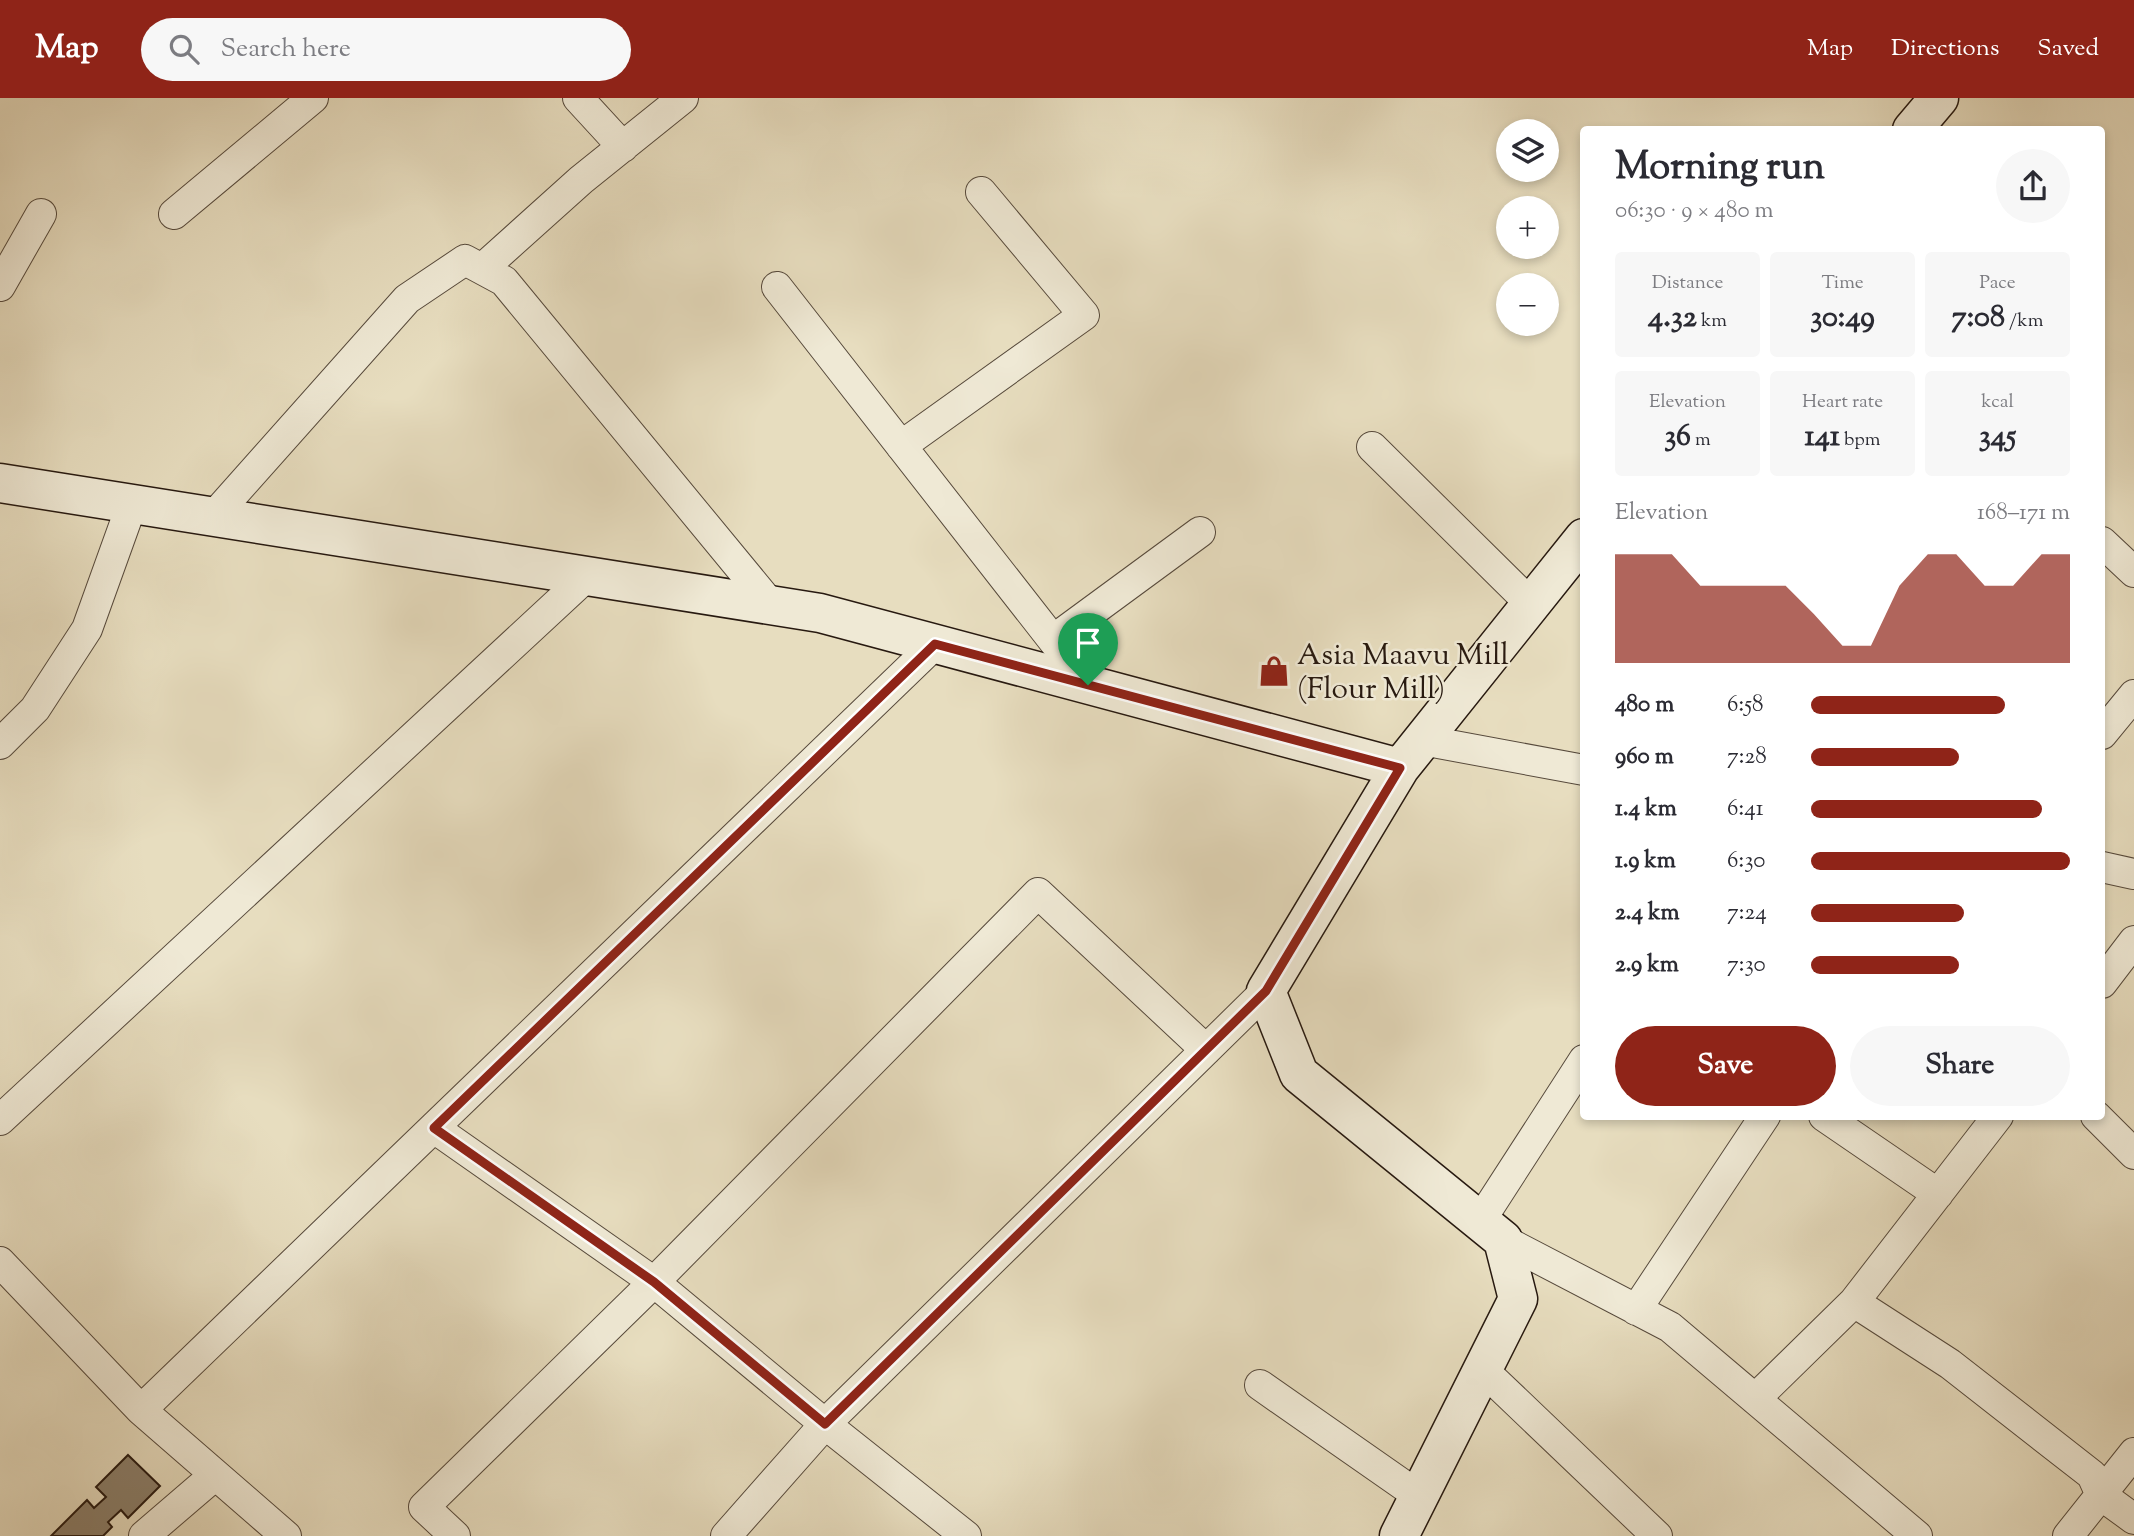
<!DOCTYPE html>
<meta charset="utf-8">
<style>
:root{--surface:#fff;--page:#f7f7f7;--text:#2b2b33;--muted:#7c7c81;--accent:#8f2418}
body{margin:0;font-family:"Sorts Mill Goudy",serif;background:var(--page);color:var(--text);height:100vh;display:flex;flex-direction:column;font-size:26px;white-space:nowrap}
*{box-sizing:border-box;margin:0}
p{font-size:23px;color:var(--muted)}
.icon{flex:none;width:38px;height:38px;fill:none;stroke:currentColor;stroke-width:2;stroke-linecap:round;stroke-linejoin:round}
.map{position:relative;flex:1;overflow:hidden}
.details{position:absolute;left:1580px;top:28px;width:525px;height:994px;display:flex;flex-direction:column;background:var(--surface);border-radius:7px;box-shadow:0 4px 10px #0003}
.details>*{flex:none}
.buttons{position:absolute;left:1496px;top:21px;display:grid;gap:14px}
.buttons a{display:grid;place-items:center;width:63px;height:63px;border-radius:50%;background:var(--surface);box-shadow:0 4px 10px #0003;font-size:35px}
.pin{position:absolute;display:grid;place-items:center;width:60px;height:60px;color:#fff;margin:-72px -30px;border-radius:50% 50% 50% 0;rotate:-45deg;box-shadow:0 0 7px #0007}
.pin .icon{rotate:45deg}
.round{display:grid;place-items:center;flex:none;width:74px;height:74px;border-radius:37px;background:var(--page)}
.headline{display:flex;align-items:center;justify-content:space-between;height:119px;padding:0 35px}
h1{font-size:38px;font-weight:700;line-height:52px}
.stats{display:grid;grid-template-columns:repeat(3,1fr);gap:10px;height:119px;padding:7px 35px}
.stats div{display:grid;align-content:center;border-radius:7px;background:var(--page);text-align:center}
.stats b{font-size:30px;font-weight:700}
.stats small{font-size:19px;font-weight:400}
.stats p{font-size:19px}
.chart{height:196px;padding:14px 35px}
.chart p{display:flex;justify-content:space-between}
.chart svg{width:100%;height:126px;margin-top:7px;fill:var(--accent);opacity:.7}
.action{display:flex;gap:14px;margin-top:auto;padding:14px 35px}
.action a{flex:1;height:80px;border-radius:42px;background:var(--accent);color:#fff;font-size:28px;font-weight:700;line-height:80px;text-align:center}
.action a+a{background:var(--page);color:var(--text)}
ul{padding:0 35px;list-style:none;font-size:23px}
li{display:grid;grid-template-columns:112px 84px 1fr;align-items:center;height:52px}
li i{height:18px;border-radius:9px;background:var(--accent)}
header{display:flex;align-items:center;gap:42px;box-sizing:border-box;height:98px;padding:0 35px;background:var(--accent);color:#fff}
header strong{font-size:33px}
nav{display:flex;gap:38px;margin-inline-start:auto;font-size:24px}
.search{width:490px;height:63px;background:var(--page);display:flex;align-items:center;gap:18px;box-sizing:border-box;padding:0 24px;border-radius:38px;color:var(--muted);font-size:26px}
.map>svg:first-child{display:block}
.building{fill:#8b7f6b;stroke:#271910;stroke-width:2}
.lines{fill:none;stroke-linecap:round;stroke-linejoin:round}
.street-casing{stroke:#574a3c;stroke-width:32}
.secondary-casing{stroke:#271910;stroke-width:41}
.street{stroke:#efe9d5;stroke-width:30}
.secondary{stroke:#efe9d5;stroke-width:38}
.route-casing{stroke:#fff;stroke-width:14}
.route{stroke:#8f2418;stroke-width:9}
.labels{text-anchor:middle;stroke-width:5;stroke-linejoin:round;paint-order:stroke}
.poi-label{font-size:30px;fill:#271910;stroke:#efe9d5;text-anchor:start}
</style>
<header>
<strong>Map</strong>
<div class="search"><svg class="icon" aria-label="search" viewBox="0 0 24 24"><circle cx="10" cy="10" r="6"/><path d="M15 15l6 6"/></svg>Search here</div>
<nav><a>Map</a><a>Directions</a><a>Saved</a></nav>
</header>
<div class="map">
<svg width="2134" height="1438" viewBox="0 0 2134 1438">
<rect width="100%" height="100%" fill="#e7ddbf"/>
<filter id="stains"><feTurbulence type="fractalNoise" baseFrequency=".00286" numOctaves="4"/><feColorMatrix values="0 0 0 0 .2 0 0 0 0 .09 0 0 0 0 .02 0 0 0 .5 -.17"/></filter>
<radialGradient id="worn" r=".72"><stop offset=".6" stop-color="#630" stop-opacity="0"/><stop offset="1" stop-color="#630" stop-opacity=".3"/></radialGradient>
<path class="building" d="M128,1357l32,31 -32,32 -7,-8 -13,12 4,5 -9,9h-52l36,-36 7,8 12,-11 -10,-10z"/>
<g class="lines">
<defs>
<path id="street" d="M578,0l45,49
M174,116l139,-116
M482,171l99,-89 102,-82
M0,188l41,-72
M777,189l311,398
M901,348l183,-131 -103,-123
M1372,349l159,157
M213,419l194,-218 58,-39 39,21 267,324
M2102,444l32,30
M1053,542l147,-108
M2102,636l32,-39
M1422,642l162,30
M0,646l35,-35 52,-80 45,-125
M2102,769l32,7
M2102,885l32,-42
M1824,1018l114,78
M2096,1018l38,38
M0,1022l587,-544
M434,1030l220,154 -230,225 31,29
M1480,1123l104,-161
M1503,1142l167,87 247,209
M0,1164l141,148 794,-766
M1854,1204l144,-186
M1636,1212l129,-194
M1482,1271l175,167
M1260,1287l159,111
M1755,1301l99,-97 96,62 142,111 9,20 33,24
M141,1312l145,126
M144,1438l71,-61
M726,1438l99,-112 -171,-142 384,-389 168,157
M966,1438l-141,-112 441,-433
M2068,1438l66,-83"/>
<path id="secondary" d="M1912,32l27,-32
M0,385l820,130 580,155
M1399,1438l119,-237 -15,-59 -204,-166 -33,-83 134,-223 184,-230"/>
</defs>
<use href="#street" class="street-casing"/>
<use href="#secondary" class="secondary-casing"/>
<use href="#street" class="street"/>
<use href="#secondary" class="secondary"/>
</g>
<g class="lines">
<defs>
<path id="route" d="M935,546l465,124 -134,223 -441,433 -171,-142 -220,-154z"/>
</defs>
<use href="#route" class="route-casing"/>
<use href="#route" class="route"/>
</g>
<defs>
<symbol id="shop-bare" viewBox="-9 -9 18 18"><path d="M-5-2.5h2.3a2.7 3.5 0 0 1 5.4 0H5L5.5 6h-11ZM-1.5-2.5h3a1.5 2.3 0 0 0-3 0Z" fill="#8f2418" stroke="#efe9d5" stroke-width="2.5" paint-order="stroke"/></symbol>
</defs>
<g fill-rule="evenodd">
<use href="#shop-bare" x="1252" y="551" width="44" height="44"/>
</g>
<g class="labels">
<g class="poi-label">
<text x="1297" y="566">Asia Maavu Mill<tspan x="1297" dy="34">(Flour Mill)</tspan></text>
</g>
</g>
<rect width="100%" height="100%" filter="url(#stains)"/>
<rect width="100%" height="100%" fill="url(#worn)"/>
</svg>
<div class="buttons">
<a><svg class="icon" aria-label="layers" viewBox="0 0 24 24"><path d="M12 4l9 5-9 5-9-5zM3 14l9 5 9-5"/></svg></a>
<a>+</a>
<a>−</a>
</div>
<div class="pin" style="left:1088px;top:587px;background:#1e9e55"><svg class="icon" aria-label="arrive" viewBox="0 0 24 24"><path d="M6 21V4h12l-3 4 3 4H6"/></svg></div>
<section class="details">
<div class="headline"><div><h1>Morning run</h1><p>06:30 · 9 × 480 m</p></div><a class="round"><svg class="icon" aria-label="share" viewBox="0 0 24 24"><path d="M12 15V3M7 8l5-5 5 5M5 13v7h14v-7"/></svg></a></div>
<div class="stats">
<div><p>Distance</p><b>4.32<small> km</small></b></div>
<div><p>Time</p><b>30:49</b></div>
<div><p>Pace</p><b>7:08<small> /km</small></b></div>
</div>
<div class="stats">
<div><p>Elevation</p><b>36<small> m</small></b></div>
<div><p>Heart rate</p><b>141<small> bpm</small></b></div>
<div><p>kcal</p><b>345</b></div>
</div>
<div class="chart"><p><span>Elevation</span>168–171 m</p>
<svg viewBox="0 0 160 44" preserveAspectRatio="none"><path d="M0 44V6L10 6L20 6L30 17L40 17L50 17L60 17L70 27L80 38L90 38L100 17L110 6L120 6L130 17L140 17L150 6L160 6V44z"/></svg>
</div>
<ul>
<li><b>480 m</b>6:58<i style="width:75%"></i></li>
<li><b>960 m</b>7:28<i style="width:57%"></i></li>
<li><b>1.4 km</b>6:41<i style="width:89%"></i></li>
<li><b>1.9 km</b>6:30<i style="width:100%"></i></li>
<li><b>2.4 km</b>7:24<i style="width:59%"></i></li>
<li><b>2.9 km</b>7:30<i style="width:57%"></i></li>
</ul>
<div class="action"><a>Save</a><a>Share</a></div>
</section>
</div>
